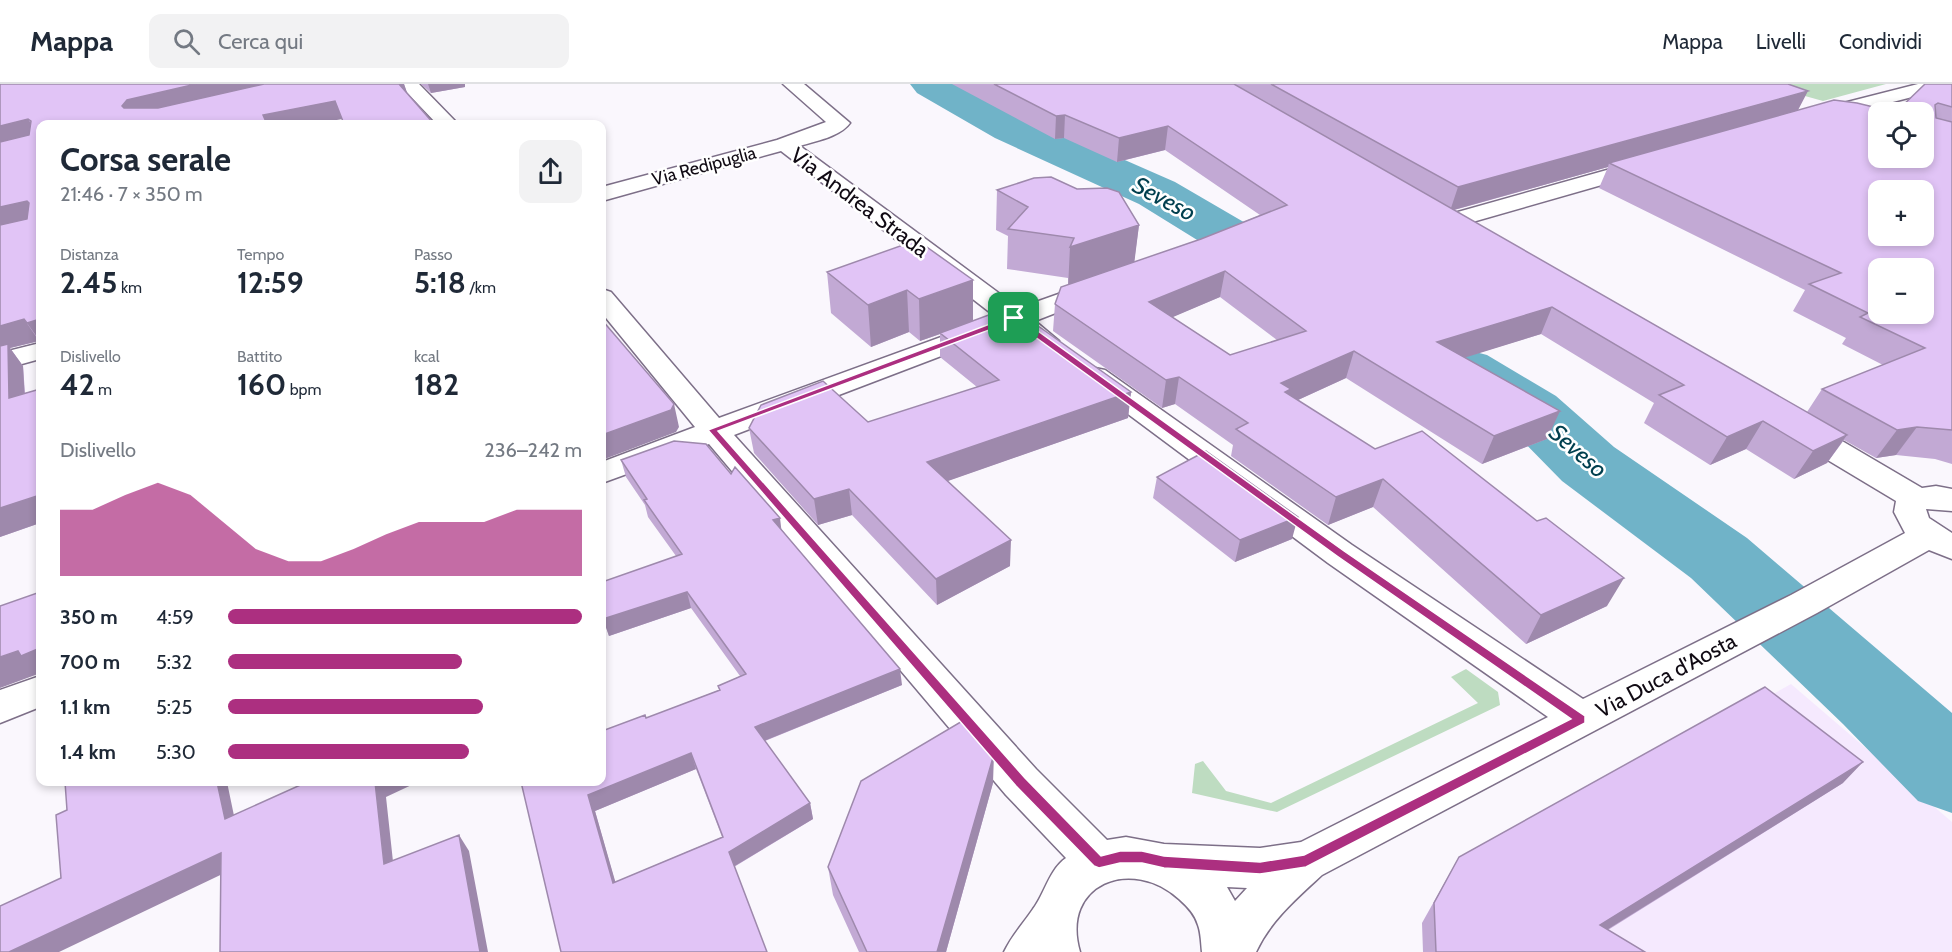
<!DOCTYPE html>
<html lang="it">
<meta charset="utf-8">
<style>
:root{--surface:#fff;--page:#f2f2f3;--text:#1f2937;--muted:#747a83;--line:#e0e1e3;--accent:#ac2f80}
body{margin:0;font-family:Cabin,sans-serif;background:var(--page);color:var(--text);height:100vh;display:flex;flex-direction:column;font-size:22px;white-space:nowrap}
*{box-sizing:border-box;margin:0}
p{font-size:20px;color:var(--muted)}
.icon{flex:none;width:33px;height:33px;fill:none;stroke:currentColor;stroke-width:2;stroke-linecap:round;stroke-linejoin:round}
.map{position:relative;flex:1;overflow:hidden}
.details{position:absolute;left:36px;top:36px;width:570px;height:666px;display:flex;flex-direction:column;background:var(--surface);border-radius:12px;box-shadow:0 3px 9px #0003}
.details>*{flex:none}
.buttons{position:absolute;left:1868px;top:18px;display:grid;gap:12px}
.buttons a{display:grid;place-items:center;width:66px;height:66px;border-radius:12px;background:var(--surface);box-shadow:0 3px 9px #0003;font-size:30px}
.pin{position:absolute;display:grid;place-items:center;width:51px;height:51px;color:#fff;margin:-26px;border-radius:12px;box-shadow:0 3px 9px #0006}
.round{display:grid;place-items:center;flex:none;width:63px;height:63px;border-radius:12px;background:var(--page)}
.overview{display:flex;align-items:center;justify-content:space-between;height:102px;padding:0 24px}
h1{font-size:33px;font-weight:700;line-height:45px}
.metrics{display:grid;grid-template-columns:repeat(3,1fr);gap:9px;height:102px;padding:6px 24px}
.metrics div{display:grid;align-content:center}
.metrics b{font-size:30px;font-weight:700}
.metrics small{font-size:16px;font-weight:400}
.metrics p{font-size:16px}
.chart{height:168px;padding:12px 24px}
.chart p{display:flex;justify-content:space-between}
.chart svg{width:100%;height:108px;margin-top:6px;fill:var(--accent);opacity:.7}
ul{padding:0 24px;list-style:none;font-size:20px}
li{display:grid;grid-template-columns:96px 72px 1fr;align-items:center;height:45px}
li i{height:15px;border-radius:8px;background:var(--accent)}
header{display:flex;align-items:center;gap:36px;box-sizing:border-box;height:84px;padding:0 30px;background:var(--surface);border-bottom:2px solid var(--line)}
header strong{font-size:28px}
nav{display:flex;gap:33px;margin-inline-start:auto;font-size:21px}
.search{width:420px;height:54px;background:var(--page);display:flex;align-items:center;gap:15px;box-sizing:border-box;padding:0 21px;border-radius:12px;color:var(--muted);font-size:22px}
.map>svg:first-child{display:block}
.built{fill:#f5e9fe}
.green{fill:#bedcc1}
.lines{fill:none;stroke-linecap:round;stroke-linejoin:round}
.river{fill:#70b3c8;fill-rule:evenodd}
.minor-casing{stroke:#7d6f88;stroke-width:3}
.minor{fill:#fff;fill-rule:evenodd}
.wall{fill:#c2a9d4;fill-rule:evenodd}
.shaded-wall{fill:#9e89ac}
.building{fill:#e1c4f6;stroke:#9e89ac;stroke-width:1.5;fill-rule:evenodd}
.route{fill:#ac2f80;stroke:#fff;stroke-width:1.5;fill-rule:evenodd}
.labels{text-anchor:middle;stroke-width:5;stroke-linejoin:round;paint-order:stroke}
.far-street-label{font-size:18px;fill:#100a13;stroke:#fff}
.street-label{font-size:22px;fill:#100a13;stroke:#fff}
.water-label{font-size:24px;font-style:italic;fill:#003f4e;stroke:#fff}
</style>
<header>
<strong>Mappa</strong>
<div class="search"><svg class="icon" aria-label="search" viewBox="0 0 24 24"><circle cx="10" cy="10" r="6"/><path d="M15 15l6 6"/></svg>Cerca qui</div>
<nav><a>Mappa</a><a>Livelli</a><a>Condividi</a></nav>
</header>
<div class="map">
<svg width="1952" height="868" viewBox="0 0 1952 868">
<rect width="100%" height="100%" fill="#faf7fd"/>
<path class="built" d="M1791,600l161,138v130h-528l-2,-29 25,-45z"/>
<path class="green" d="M1762,0h124l-63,17z
M1466,585l32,23 2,13 -223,107 -85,-19 3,-29 8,-3 23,30 45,12 207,-100 -27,-26z"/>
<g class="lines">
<path class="river" d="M910,0h55l64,34 146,64 158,92 8,12 -8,12 -21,6 -21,-6 -152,-94 -144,-66 -78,-45z
M1464,265l23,6 69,41 58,51 133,91 205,175v100l-34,-12 -75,-77 -152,-146 -129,-97 -54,-55 -67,-43 -10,-14 10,-14z"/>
<defs>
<path id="minor" d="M399,0h20l39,40h-21z
M783,0h21l46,39c-10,14 -35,18 -50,23l219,162 79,-28 9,3 4,5 -4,5 -72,28 24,20 -4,6c-19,4 -29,-7 -43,-18l-278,106 302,334 71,71 19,-3 38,7 96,4 41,-6 247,-125 -220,-154 -243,-181 -4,-6 4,-6 10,-2 10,2 247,175 231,154 208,-104 114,-62 -11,-21 2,-11 -110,-66 -4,-7 4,-7 11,-2 11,2 114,67 14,-2 16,3v22l-26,-2 3,9 23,15v26l-23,-9 -112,63 -495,262c-25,23 -52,46 -66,77h-54c-1,-9 -1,-19 -4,-27 -3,-11 -11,-19 -19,-26 -48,-43 -119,-15 -99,53h-76c8,-17 19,-28 29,-43 12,-16 16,-39 33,-51l-60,-63 -297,-351 -107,39v-21l93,-35 -93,-114v-24l9,3 108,126 277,-101 -215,-166 -179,50v-14l175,-47 49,-18zM1227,803l20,1 -12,13z
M1918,0h31l-2,4 -128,33 -7,-2 -3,-4 3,-4z
M1646,75l8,1 3,5 -3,5 -206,59 -8,-2 -4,-5 4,-5z
M40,259v16l-40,11v-17z
M40,592v31l-40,16v-33z"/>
</defs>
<use href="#minor" class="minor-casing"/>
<use href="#minor" class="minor"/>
</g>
<path class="wall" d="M0,0h404l3,9 -65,26 -302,5v218l-1,-1 -29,7 13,18 2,27 15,-4v134l-40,14z
M421,0h44v3l-34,6z
M952,0h836l10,27 96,1h29l29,-28v380l-17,-5 -39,-4 -20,3 -32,-18 -17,23 -33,16 -48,-30 -36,16 -66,-42 10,-20 -113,-69 -76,23 82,82 -65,25 -136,-86 -48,22 309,206 -81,38 -153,-137 -45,18 -97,-69 2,-11 -58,-41 -13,4 -109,-77 2,-27 13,-19v-7l-61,-9 1,-33 -12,-6 1,-40 142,35 -5,37 67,-23 59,-24 -95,-65 -48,12 -53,-24 -9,1zM1608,83l-9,21 206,102 -12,21 53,27 -4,6 41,21 -61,24 -15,23 -353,-202zM1220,213l57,43 -47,15 -58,-38z
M827,188l146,8v40l158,72 -3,26 -181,63 63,85 -73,39 -85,-90 -34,10 -64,-72 -5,-25 119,-6 109,-35 -37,-30v-23l-20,7 -11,-9 -38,15 -40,-34z
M621,376l161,70 120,155 -137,56 45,62 3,16 -79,48 -173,85 -40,-170 125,-64 73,-28 -1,-4 22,-10 -49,-68 -82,28 -7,-21 74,-59 -28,-39 -3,-12 -19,-28zM696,685l26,68 -107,45 -20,-71z
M1157,393l135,62 -57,23 -82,-64z
M993,699l-47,169h-87l-26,-57 -5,-28z
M1843,699l-235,147 37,22h-222l-1,-29 37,-66z"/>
<path class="shaded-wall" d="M196,0h84l-144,34 -14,-12 5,-6z
M398,0h6l5,14z
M428,0h37v3l-34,6z
M1808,7l-12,23 -187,49 -1,4 -158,44 8,-24z
M335,17l7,18 -26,5h-49l-4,-9z
M1065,31l-1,23 -9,1 1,-23z
M28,35l12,19 -40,9v-21z
M1168,42l-3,24 -48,12 2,-24z
M27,117l13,20 -40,9v-23z
M1139,141l-5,40 -66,23 2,-41z
M1225,187l-5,26 -75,32 4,-27z
M973,196v42l-33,11v1l-20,7 -1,-42z
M907,206l2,42 -38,15 -3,-42z
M1552,223l-11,27 -113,35 9,-27z
M24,235l15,22 -29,7 13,18 3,54 -17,-22 -9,-47v-25z
M40,235v22l-13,-18z
M1354,267l-8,27 -59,27 -6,-22z
M1179,293l-4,27 -13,4 4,-28z
M1131,308l-3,26 -200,70 -1,-26z
M674,320l5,23 -3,5 -74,28v-25z
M1560,327l-13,28 -65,25 12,-28z
M1763,337l-17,28 -36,16 17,-28z
M1917,343l-21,28 -20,3 21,-28z
M1847,351l-20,28 -33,16 19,-28z
M1383,395l-10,28 -45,18 8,-28z
M849,405l3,26 -34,10 -4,-26z
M40,411v28l-40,14v-29z
M1298,433l-6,22 -57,23 5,-22z
M780,434l2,17 -9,-15z
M1011,456l-1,26 -73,39 -1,-26z
M1624,494l-17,28 -81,38 15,-29z
M687,508l4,16 -82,28 -6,-17z
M40,564v28l-2,-2 -38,14v-31l18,-6z
M900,585l2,16 -143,58 -4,-16z
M691,669l5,16 -101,42 25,87 -7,-15 -25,-88z
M994,670l-1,29 -47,169h-9z
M1863,678l-20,21 -259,161 16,-19z
M217,698h10l11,53 -13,-16z
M375,698h43l-32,15 9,83 -11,-16z
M810,719l3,16 -80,48 -4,-15z
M459,751l10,16 19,101h-8z
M221,769l14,15 -176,84h-50z"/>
<path class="building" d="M0,0h196l-69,16 -5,6 2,2h34l106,-24h135l35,40h-90l-9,-23 -72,14 4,9h-227v195l-13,4 -3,-4 -24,7v-101l27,-6 2,-16 -2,-2 -27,6v-65l29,-7 2,-14 -3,-2 -28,7z
M994,0h240l613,351 -34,16 -50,-30 -36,16 -68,-42 25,-10 -132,-78 -115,35 123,69 -66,25 -140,-85 -73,32 10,6 -6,3 90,57 47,-18 115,90 9,-3 78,60 -83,37 -158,-136 -47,18 -100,-68 12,-6 -69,-46 -13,3 -111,-76 6,-17 140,-48 86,-34 -119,-79 -49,12 -54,-23 -9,1zM1225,187l81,60 -76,24 -81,-53z
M1271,0h517l20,7 -350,96z
M1925,0h27v23l-14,-4 -3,2 1,13 16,4v308l-35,-3 -20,3 -75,-41 103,-41 -65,-31 8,-4 -59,-29 32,-11 -232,-110 225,-63 23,3 37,9h-16v46h45v-46h-27zM1878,106h45v46h-45zM1878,184h45v46h-45z
M1051,93l26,12 30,-1 12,4 20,33 -69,22 4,-9 -66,-9 20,-22 -31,-17 37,-12z
M917,156l56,40 -54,19 -12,-9 -39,15 -41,-33z
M994,229l30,3 107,76 -204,70 84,78 -75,39 -87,-90 -35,10 -65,-71 12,-23 62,-24 45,41 131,-42 -59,-47z
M602,236l72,84 -3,6 -69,25z
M8,260l1,54 31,-9v106l-40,13v-162z
M674,357l32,3 25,30 4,-7 45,51 -7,2 127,149 -145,58 55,76 -81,49 38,100h-206l-40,-170h81v-51l43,-16 1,3 74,-28 -2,-4 28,-12 -59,-82 -84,27 -1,-4v-33l80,-28 -38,-54 3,-1 -26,-39zM691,669l32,84 -110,46 -25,-88z
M1206,367l92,66 -58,23 -83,-63z
M40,508v56l-19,8 -3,-5 -18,6v-51z
M1765,603l98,75 -263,163 45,27h-209l-2,-49 25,-46z
M964,636l30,34 -57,198h-70l-39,-85 33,-86z
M65,698h152l8,37 82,-37h68l9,82 75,-29 21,117h-260l1,-99 -212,99h-9v-46l61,-28 -5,-63 11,-5z"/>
<path class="route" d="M1011,232h6l327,235 241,165v7l-279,144 -46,7 -96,-6 -22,-5h-22l-21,5 -5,-2 -78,-80 -308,-356zM1013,237l324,235 234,163 -267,136 -44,7 -96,-6 -22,-5h-22l-19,5 -76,-78 -307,-347z"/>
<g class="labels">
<g class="far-street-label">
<text transform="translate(704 82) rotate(-15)" y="6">Via Redipuglia</text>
</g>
<g class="street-label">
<text transform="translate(860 118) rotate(37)" y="8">Via Andrea Strada</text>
<text transform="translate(1666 591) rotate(-28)" y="8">Via Duca d'Aosta</text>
</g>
<g class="water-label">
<text transform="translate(1164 115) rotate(28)" y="8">Seveso</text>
<text transform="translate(1578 367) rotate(41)" y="8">Seveso</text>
</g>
</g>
</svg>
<div class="buttons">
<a><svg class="icon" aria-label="locate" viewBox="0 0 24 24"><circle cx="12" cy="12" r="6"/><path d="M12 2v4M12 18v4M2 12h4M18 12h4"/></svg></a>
<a>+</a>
<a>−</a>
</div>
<div class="pin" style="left:1014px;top:234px;background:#1e9e55"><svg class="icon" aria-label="arrive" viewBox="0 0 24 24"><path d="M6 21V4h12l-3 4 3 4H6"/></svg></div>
<section class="details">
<div class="overview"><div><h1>Corsa serale</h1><p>21:46 · 7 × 350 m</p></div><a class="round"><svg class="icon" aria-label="share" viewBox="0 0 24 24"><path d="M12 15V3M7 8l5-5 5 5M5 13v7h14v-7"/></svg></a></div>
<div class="metrics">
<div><p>Distanza</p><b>2.45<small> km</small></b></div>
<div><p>Tempo</p><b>12:59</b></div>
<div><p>Passo</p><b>5:18<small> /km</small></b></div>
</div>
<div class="metrics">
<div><p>Dislivello</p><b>42<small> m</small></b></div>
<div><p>Battito</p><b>160<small> bpm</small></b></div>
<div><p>kcal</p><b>182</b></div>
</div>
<div class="chart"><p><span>Dislivello</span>236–242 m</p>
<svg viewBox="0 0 160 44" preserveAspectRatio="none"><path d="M0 44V17L10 17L20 11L30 6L40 11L50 22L60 33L70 38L80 38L90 33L100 27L110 22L120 22L130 22L140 17L150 17L160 17V44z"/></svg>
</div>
<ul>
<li><b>350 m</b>4:59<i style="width:100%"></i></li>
<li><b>700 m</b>5:32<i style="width:66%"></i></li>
<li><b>1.1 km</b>5:25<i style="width:72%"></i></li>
<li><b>1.4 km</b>5:30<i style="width:68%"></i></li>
</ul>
</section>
</div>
